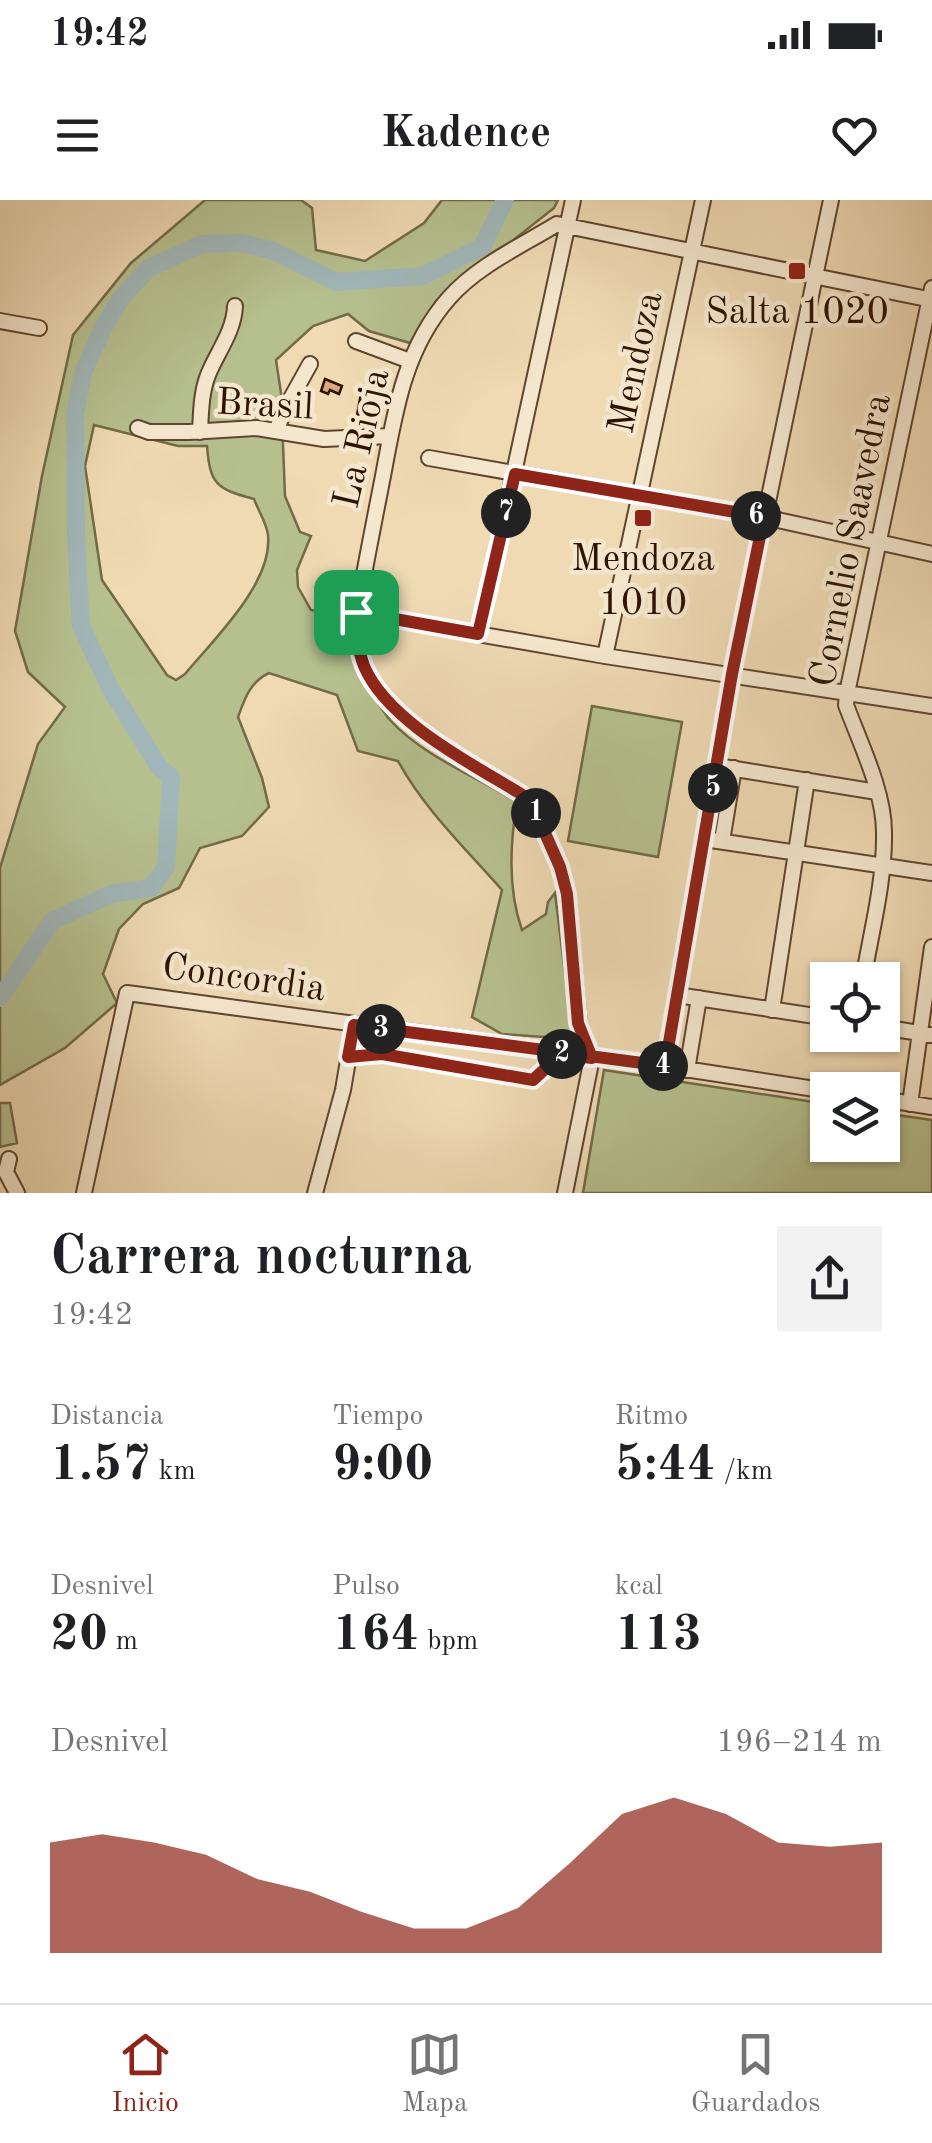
<!DOCTYPE html>
<html lang="es">
<meta charset="utf-8">
<style>
:root{--surface:#fff;--page:#f2f2f2;--text:#202124;--muted:#757577;--line:#e0e0e0;--accent:#8f2418}
body{margin:0;font-family:"Old Standard TT",serif;background:var(--page);color:var(--text);height:100vh;display:flex;flex-direction:column;font-size:38px;white-space:nowrap}
*{box-sizing:border-box;margin:0}
p{font-size:32px;color:var(--muted)}
.icon{flex:none;width:55px;height:55px;fill:none;stroke:currentColor;stroke-width:2;stroke-linecap:round;stroke-linejoin:round}
.map{position:relative;height:993px;overflow:hidden}
.side{display:flex;flex-direction:column;background:var(--surface);flex:1}
.side>*{flex:none}
.controls{position:absolute;left:810px;top:762px;display:grid;gap:20px}
.controls a{display:grid;place-items:center;width:90px;height:90px;border-radius:0px;background:var(--surface);box-shadow:0 2px 8px #0004;font-size:50px}
.pin{position:absolute;display:grid;place-items:center;width:85px;height:85px;color:#fff;margin:-42px;border-radius:20px;box-shadow:0 5px 15px #0006}
.km{position:absolute;width:50px;height:50px;margin:-25px;border-radius:50%;background:#222;color:#fff;font-size:28px;line-height:50px;text-align:center}
.round{display:grid;place-items:center;flex:none;width:105px;height:105px;border-radius:0px;background:var(--page)}
.headline{display:flex;align-items:center;justify-content:space-between;height:170px;padding:0 50px}
h1{font-size:55px;font-weight:800;line-height:75px}
.stats{display:grid;grid-template-columns:repeat(3,1fr);gap:15px;height:170px;padding:10px 50px}
.stats div{display:grid;align-content:center}
.stats b{font-size:50px;font-weight:800}
.stats small{font-size:28px;font-weight:400}
.stats p{font-size:28px}
.chart{height:280px;padding:20px 50px}
.chart p{display:flex;justify-content:space-between}
.chart svg{width:100%;height:180px;margin-top:10px;fill:var(--accent);opacity:.7}
.status{display:flex;justify-content:space-between;align-items:center;height:70px;padding:0 50px;background:var(--surface);direction:ltr}
.status svg{height:28px;fill:currentColor}
header{display:flex;justify-content:space-between;align-items:center;height:130px;padding:0 50px;background:var(--surface);font-size:45px;font-weight:800}
.tab-bar{display:flex;justify-content:space-around;align-items:center;height:140px;border-top:2px solid var(--line);background:var(--surface);font-size:28px;color:var(--muted)}
.tab-bar a{display:grid;justify-items:center;gap:5px}
.tab-bar .on{color:var(--accent)}
.map>svg:first-child{display:block}
.green{fill:#b6c08f;stroke:#726a48;stroke-width:2.5;fill-rule:evenodd}
.lines{fill:none;stroke-linecap:round;stroke-linejoin:round}
.river{stroke:#a1b7b9;stroke-width:18}
.building{fill:#d9a87f;stroke:#2e1301;stroke-width:2.5}
.minor-casing{stroke:#5e452e;stroke-width:18}
.minor{stroke:#f5e7ce;stroke-width:14}
.route-casing{stroke:#fff;stroke-width:20}
.route{stroke:#8f2418;stroke-width:12}
.poi-dot{fill:#8f2418;stroke:#f5e7ce;stroke-width:4}
.labels{text-anchor:middle;stroke-width:9;stroke-linejoin:round;paint-order:stroke}
.poi-label{font-size:38px;fill:#2e1301;stroke:#f5e7ce}
.street-label{font-size:38px;fill:#2e1301;stroke:#f5e7ce}
</style>
<div class="status"><b>19:42</b><svg viewBox="0 0 49 12"><path d="M0 12V9h3v3zM5 12V6h3v6zM10 12V3h3v9zM15 12V0h3v12zM26 1h20v11H26zM47 4h2v5h-2z"/></svg></div>
<header><svg class="icon" aria-label="menu" viewBox="0 0 24 24"><path d="M4 6h16M4 12h16M4 18h16"/></svg>Kadence<svg class="icon" aria-label="heart" viewBox="0 0 24 24"><path d="M12 20l-8-8c-3-5 5-10 8-4 3-6 11-1 8 4z"/></svg></header>
<div class="map">
<svg width="932" height="993" viewBox="0 0 932 993">
<rect width="100%" height="100%" fill="#efdab4"/>
<filter id="stains"><feTurbulence type="fractalNoise" baseFrequency=".002" numOctaves="4"/><feColorMatrix values="0 0 0 0 .2 0 0 0 0 .09 0 0 0 0 .02 0 0 0 .5 -.17"/></filter>
<radialGradient id="worn" r=".72"><stop offset=".6" stop-color="#630" stop-opacity="0"/><stop offset="1" stop-color="#630" stop-opacity=".3"/></radialGradient>
<path class="green" d="M205,0h96l11,8 4,42 49,11 59,-38 18,-23h116l-4,8 -118,93 -26,42 -41,-12 -21,-17 -35,12 -37,34 5,33 4,103 15,36 11,4 -14,34 1,17 13,23 16,3 17,10c3,21 8,33 18,52 9,16 17,32 29,46 32,35 86,56 126,81 -7,41 -9,89 5,128l24,-16 2,-12 7,-9 18,146 -71,-5 -30,-17 30,-127c-36,-41 -78,-81 -104,-129l-40,-10 -21,-56 -68,-22c-19,9 -24,25 -31,44l24,61 7,29 -27,29 -42,12 -21,40 -36,16 -24,25 -16,45 14,29 -52,45 -65,37v-217l38,-124 27,-37 -37,-35 -13,-41 27,-155 31,-141 58,-72zM94,225l84,21h29c3,39 10,43 47,53 4,11 13,25 14,36 5,48 -54,104 -83,139l-9,6 -9,-5 -65,-95 -17,-114z
M592,506l90,16 -24,135 -90,-16z
M604,870l223,34 1,41h54l1,-32 49,7v73h-349z
M0,903h10l7,40 -17,4z"/>
<g class="lines">
<path class="river" d="M0,798l52,-77 59,-27 40,-6 15,-21 5,-90 -11,-9 -49,-78 -30,-64 -5,-90 -1,-123 9,-43 19,-42 18,-30 28,-30 53,-24 40,-1 32,8 62,31 87,-6 59,-29 23,-47"/>
</g>
<path class="building" d="M325,179l17,7 -3,8 -9,-4 -2,4 -7,-3z
M362,188l15,4 -4,15 -7,-2 -2,11 -7,-1z"/>
<g class="lines">
<defs>
<path id="minor" d="M0,121l39,7
M356,141l54,20
M138,228l11,4h40l68,-4 67,11 66,-3
M276,231l9,-22 25,-45
M200,232c1,-19 1,-39 8,-57 9,-23 26,-43 27,-69
M429,258l335,59 168,37
M357,413l248,43 327,50
M479,434l94,-434
M605,456l98,-456
M717,566l160,26
M704,639l228,34
M722,641l12,-73
M863,780c8,-47 22,-100 21,-148 0,-41 -24,-89 -38,-127l1,-12 85,-405
M677,795l151,23
M772,810l35,-230
M882,827l50,8
M349,857l33,-3 151,26 28,-26
M665,866l67,-392 99,-474
M687,870l12,-72
M882,899l50,8
M910,904l22,-157
M9,959l-3,13 11,21
M84,993l43,-200 538,73 163,25
M315,993l28,-103 11,-65
M565,993l27,-135 -13,-35 -12,-128 -7,-28 -27,-61 -12,-12c-49,-30 -134,-73 -157,-128 -7,-18 -8,-34 -7,-53 8,-46 17,-91 26,-137 12,-64 21,-127 66,-178 28,-32 72,-52 108,-74l375,76"/>
</defs>
<use href="#minor" class="minor-casing"/>
<use href="#minor" class="minor"/>
</g>
<g class="lines">
<defs>
<path id="route" d="M356,412c0,20 1,36 8,54 23,55 108,98 157,128l12,12 27,61 7,27 11,129 14,35 -31,-4 -28,26 -151,-26 -34,3 6,-32 311,41 67,-392 32,-157 -249,-43 -37,160 -122,-22"/>
</defs>
<use href="#route" class="route-casing"/>
<use href="#route" class="route"/>
</g>
<g class="poi-dot">
<rect x="787" y="61" width="20" height="20" rx="5"/>
<rect x="633" y="308" width="20" height="20" rx="5"/>
</g>
<g class="labels">
<g class="poi-label">
<text x="797" y="123">Salta 1020</text>
<text x="643" y="370">Mendoza<tspan x="643" dy="44">1010</tspan></text>
</g>
<g class="street-label">
<text transform="translate(634 162) rotate(-78)" y="13">Mendoza</text>
<text transform="translate(265 203) rotate(3)" y="13">Brasil</text>
<text transform="translate(360 238) rotate(-77)" y="13">La Rioja</text>
<text transform="translate(849 340) rotate(-79)" y="13">Cornelio Saavedra</text>
<text transform="translate(244 776) rotate(8)" y="13">Concordia</text>
</g>
</g>
<rect width="100%" height="100%" filter="url(#stains)"/>
<rect width="100%" height="100%" fill="url(#worn)"/>
</svg>
<div class="controls">
<a><svg class="icon" aria-label="locate" viewBox="0 0 24 24"><circle cx="12" cy="12" r="6"/><path d="M12 2v4M12 18v4M2 12h4M18 12h4"/></svg></a>
<a><svg class="icon" aria-label="layers" viewBox="0 0 24 24"><path d="M12 4l9 5-9 5-9-5zM3 14l9 5 9-5"/></svg></a>
</div>
<div class="pin" style="left:356px;top:412px;background:#1e9e55"><svg class="icon" aria-label="arrive" viewBox="0 0 24 24"><path d="M6 21V4h12l-3 4 3 4H6"/></svg></div>
<b class="km" style="left:536px;top:613px">1</b>
<b class="km" style="left:562px;top:854px">2</b>
<b class="km" style="left:381px;top:829px">3</b>
<b class="km" style="left:663px;top:866px">4</b>
<b class="km" style="left:713px;top:588px">5</b>
<b class="km" style="left:756px;top:316px">6</b>
<b class="km" style="left:506px;top:313px">7</b>
</div>
<section class="side">
<div class="headline"><div><h1>Carrera nocturna</h1><p>19:42</p></div><a class="round"><svg class="icon" aria-label="share" viewBox="0 0 24 24"><path d="M12 15V3M7 8l5-5 5 5M5 13v7h14v-7"/></svg></a></div>
<div class="stats">
<div><p>Distancia</p><b>1.57<small> km</small></b></div>
<div><p>Tiempo</p><b>9:00</b></div>
<div><p>Ritmo</p><b>5:44<small> /km</small></b></div>
</div>
<div class="stats">
<div><p>Desnivel</p><b>20<small> m</small></b></div>
<div><p>Pulso</p><b>164<small> bpm</small></b></div>
<div><p>kcal</p><b>113</b></div>
</div>
<div class="chart"><p><span>Desnivel</span>196–214 m</p>
<svg viewBox="0 0 160 44" preserveAspectRatio="none"><path d="M0 44V17L10 15L20 17L30 20L40 26L50 29L60 34L70 38L80 38L90 33L100 22L110 10L120 6L130 10L140 17L150 18L160 17V44z"/></svg>
</div>
</section>
<nav class="tab-bar">
<a class="on"><svg class="icon" aria-label="home" viewBox="0 0 24 24"><path d="M3 11l9-7 9 7M6 9v11h12V9"/></svg>Inicio</a>
<a><svg class="icon" aria-label="map" viewBox="0 0 24 24"><path d="M3 6l6-2 6 2 6-2v14l-6 2-6-2-6 2zM9 4v14M15 6v14"/></svg>Mapa</a>
<a><svg class="icon" aria-label="saved" viewBox="0 0 24 24"><path d="M7 4h10v16l-5-4-5 4z"/></svg>Guardados</a>
</nav>
